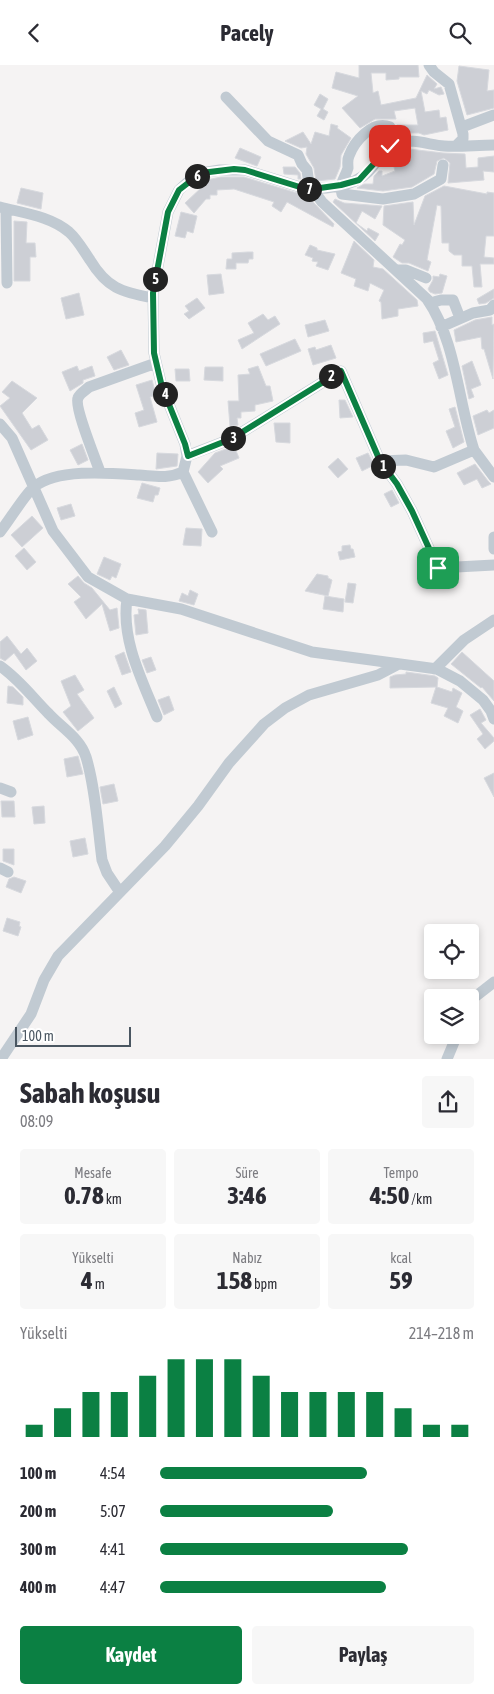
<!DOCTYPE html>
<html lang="tr">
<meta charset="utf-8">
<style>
:root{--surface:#fff;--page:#f7f7f7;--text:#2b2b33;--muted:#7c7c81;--accent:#0b8043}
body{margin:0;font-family:"Asap Condensed",sans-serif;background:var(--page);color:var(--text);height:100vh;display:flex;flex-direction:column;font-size:19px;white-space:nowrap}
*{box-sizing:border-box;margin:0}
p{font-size:16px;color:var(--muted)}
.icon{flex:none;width:28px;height:28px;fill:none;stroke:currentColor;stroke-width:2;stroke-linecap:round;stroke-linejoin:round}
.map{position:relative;height:994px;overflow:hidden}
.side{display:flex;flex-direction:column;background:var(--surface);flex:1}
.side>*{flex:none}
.fabs{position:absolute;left:424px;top:859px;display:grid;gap:10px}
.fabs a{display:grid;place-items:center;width:55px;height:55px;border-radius:5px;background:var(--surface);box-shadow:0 2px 8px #0003;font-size:25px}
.scale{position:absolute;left:15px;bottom:12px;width:116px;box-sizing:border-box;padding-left:5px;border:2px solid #4a5661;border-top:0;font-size:14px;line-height:18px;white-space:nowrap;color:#4a5661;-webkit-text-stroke:4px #fff;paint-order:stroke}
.pin{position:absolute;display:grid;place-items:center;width:42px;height:42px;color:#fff;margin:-21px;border-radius:10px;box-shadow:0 2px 8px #0006}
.km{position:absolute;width:25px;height:25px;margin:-12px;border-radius:50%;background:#222;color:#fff;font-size:14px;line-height:25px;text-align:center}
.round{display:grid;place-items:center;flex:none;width:52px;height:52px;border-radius:5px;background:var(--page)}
.head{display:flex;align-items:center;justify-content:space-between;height:85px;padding:0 20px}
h1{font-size:28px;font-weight:700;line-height:38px}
.figures{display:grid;grid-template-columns:repeat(3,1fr);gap:8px;height:85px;padding:5px 20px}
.figures div{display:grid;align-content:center;border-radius:5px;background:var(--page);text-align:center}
.figures b{font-size:25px;font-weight:700}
.figures small{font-size:14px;font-weight:400}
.figures p{font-size:14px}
.chart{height:140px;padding:10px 20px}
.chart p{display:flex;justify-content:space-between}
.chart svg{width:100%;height:90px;margin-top:5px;stroke:var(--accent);stroke-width:6}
.action{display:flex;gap:10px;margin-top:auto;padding:10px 20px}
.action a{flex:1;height:58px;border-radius:5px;background:var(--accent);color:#fff;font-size:20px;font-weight:700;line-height:58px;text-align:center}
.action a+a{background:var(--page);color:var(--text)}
ul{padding:0 20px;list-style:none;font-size:16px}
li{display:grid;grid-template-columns:80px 60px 1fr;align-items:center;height:38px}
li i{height:12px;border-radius:6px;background:var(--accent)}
header{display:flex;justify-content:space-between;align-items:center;height:65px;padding:0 20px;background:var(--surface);font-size:22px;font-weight:700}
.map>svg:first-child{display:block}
.building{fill:#cdcfd5;stroke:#d7d9de}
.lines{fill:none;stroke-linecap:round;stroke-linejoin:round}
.minor{stroke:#c1cad2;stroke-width:11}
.route-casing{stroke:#fff;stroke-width:10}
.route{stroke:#0b8043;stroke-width:6}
</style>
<header><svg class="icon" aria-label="back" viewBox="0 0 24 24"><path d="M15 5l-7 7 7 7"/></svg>Pacely<svg class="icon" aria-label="search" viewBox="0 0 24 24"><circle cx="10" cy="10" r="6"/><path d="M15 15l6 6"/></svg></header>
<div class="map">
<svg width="494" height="994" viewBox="0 0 494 994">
<rect width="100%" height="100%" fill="#f5f3f3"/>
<path class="building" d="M359,0h59l1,12h-20v2l-13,1v-7h-15l2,20 5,-2 3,14 35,-7 11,-23 10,9 -3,5 7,-2 3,7 -5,1 -10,-5 -2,4 -6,-3 4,21 14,-2 1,8 6,-1 2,13 -24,5 -5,-2h-18l-4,-8h21l-3,-17 -21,3 2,8h-21l-15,9 -18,-20 16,-12 -26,-8 4,-16 23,6z
M459,1l30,4 -2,21 7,-1v18l-27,7 -10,-34z
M320,29l8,5 -5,10 5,3 -4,8 -7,-4 4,-7 -7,-4z
M331,59l7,2 -1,2 14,10 -10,17 -1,12 -5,12 -19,2 -2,-13 -8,-14 1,-7 -6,1 -16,-7 18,-9 8,12 4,-12 14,4z
M240,83l21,9 -4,9 -22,-8z
M409,84l34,4 22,1 1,14 12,-1v-9l16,-2v16l-11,-1 1,9 -36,3 2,-20 -6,-5 -7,3 -3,13 -22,13 -29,4 -26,-3 7,-4h9l1,-8 5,-5h3v5l13,-5 -3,-12 10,-2 -1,-7z
M283,102h12l5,6 1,6h-3v-4l-14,-1z
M221,112h23l63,19 2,1 -2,2 6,3 21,22 -1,3 -46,-25 -6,10 -9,-6 2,-4 -40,-13 -17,1v5h-7v4h-4l-12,14 -9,-10 17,-16v-6z
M444,121l43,8v-2l7,1v43h-8l-2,21 10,1v6h-14l2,23h-8l-2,-21h-10v-11h-8l-5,-4v-8h-7l-1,-37 -4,-1 -10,55 4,2 -3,9 -19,-8h-7l-9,-6 7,-13 2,1 3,-5 -22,-15 1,-19 29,-4 1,23 11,-29z
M21,123l22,5 -2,16 -24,-6z
M335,134l9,4 38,3 -7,13 -13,-8 -6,12 11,8 1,-3 11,6 -4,7 -42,-39z
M181,147l16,4 -4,17 -6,-2 -2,7 -10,-2z
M14,156l13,1 -1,21h9l1,14h-6v24h-16z
M354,176l20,19 -1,7 10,2 34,31 1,6 -20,3v7l-16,3 -1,-17 -2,-1 5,-11 -14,-7 -2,8 -14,-5 2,-7 -15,-6z
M310,180l7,3v2l18,4 -7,16 -12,-4 2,-4 -6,-1 1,-3 -8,-3z
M248,187h5v7h-4l-1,4h-12v6h-10l1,-10h5v-6z
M221,209l3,19 -15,2 -2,-20z
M440,209l7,2 -5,17 -7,1 -5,-2 -2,-3 5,-9v-4l6,1z
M494,224v9l-8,5 -7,1 -2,-5z
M79,228l5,22 -18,4 -5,-21z
M197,233l8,10 -16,11 -5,-5 5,-3 -4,-5z
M263,249l5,6 7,-4 5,8 -38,25 -4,-9 16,-7 -6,-10z
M492,252v8l2,-1 -1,55 -9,-30h-2l-1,-12 -25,5 -2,-12 21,-10z
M325,255l4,11 -21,6 -3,-12z
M435,266l13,44 -9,4 -6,-16 6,-3 -6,-19 -9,2 -1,-10z
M295,274l6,12 -35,15 -6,-12z
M331,280l5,13 -23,7 -5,-16 7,-2 1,3z
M121,285l8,15 -15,5 -7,-13z
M472,296l9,24 -10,4 3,8 -5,2 -7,-33z
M77,301l2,5 13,-5 3,10 -12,4v3l-13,8 -8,-19z
M258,301l8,20h4l3,15 -18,4v6l-14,1v6h-4l1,7 -8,1 -2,-25h11l-1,-26 12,-1 -2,-5z
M205,302h18v14l-19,-1z
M175,304h14l1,12h-14z
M152,315l4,15 -6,2 7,25 -18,5 -4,-14 9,-3 -8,-25z
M12,316l25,17 -15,15 10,16 7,-4 9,15 -17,10 -31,-44 10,-8 -8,-6z
M339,335h6l8,17 -13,1z
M455,342l9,35 -11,6 -7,-17 9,-4 -6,-18z
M487,345l2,3 5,-3v18l-16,7 -5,-19z
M274,358h16v20l-14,-1z
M82,379l6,16 -10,5 -8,-15z
M234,381l5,12 -19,8 3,3 -15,14 -10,-11 17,-19z
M157,388l21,1 -1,12 -21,3z
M368,388l6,12 -12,6 -6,-13z
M338,393l10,11 -10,9 -10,-11z
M475,399l13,17 3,3 -9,4 -5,-9 -13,6 -7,-12z
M142,418l18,5 -2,7h-3l-2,7 -16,-4z
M392,425l7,13 -8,4 -7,-13z
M71,439l4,12 -14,4 -4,-12z
M32,451l11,12 -21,19 -11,-12z
M186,463l16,1 -1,17 -18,-1z
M350,480l1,4h2l2,8 -15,3 -2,-8 4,-1v-5z
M24,483l12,14 -9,8 -12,-14z
M104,492l17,7 -5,14 -4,-2 -2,4 -13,-6z
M317,509l11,2v2l4,2 -4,16 -23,-5z
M78,511l6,7 8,5 18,22 7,-2 2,20 -9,3 -8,-27 -16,15 -12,-17 7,-5 -13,-13z
M348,518l8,1 -3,19 -8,-1z
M190,525l8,4 -4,11 -15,-4 3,-8 6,3z
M325,531l19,3 -1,13 -20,-3z
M138,544l8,1 2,23 -12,2 -2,-20 5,-1z
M7,571l14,18 6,-6 10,13 -11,9 -12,-17 -9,8 -5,-3v-16z
M124,587l7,20 -9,3 -7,-19z
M462,587l32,29v20l-12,-14 -1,1 -30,-24z
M151,592l5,13 -9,3 -5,-13z
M406,607l29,4 3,2 -1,9 15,5 1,-4 9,5 -6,14 7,4 -5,12 -14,-7 4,-8 -17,-5 5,-16 -46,1v-11l5,-2 11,-1z
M75,610l9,15 -7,4 17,24 -16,13 -15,-19 8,-6 -10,-25z
M8,621l5,1 10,10v8l-16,-2z
M114,622l8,17 -7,4 -8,-17z
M169,631l5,14 -10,5 -6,-15z
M480,644l6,11 -5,3 13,15v3l-9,8 -8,-10 6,-5 -13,-19z
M28,652l5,18 -15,5 -5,-19z
M78,691l5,18 -16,3 -3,-18z
M494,708v24l-10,-19z
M114,719l4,17 -15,3 -3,-17z
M1,736h13l1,16h-13z
M44,741l1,17 -11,1 -2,-17z
M85,773l3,16 -15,3 -3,-16z
M3,784h11v16l-11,-4z
M14,812l12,4 -5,12 -15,-6 3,-8z
M7,853l13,4 -1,4 2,1 -3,9 -15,-5z"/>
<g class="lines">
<path class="minor" d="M429,0l5,7 15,12 14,50v5l-7,7
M226,32l42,44 30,14 4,9 5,6 2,14 13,18 105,97c29,42 31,102 47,151
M462,62l32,-12
M397,79l-7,-17c-18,-7 -36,15 -41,29 -2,4 -1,8 -1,12 -3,10 -9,15 -6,26l41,5 31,-5 27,-15 2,-14
M0,142c23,6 50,9 69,25 9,8 14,18 21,28 17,28 31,32 63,38
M6,144l1,74
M398,205h8l20,8
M430,238l11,-3h12l7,18
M441,262l32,-14 17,-3 4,-5
M0,359l12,14 41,93 35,46 39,22 54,10 131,43 125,17 23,12 23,19 8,11 3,8
M187,391l44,-17 110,-68 39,90 17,23 15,27 26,57 56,-3
M380,396l26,-1 28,7 40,-17 20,27
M100,407c-4,-12 -26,-65 -22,-74 2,-5 7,-7 11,-11l67,-24
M183,407l29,60
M0,467c9,-11 25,-38 34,-45 23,-19 77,-14 105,-12 16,1 29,4 44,-3l4,-16 -2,-12 -23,-57 -8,-34 -1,-60 15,-81 11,-22 10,-9 12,-8 19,-3h25l58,18c20,2 50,-1 65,-16 10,-11 15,-24 30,-29 14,-5 32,2 46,3 16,1 33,-1 50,-1
M494,472v12
M127,534c-6,41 15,81 30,118
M0,601c20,14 32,31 49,48 13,14 31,24 37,43 9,29 12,72 16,103l5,13 12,18
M435,604l29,-29 30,-20
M0,723l11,4
M0,803l8,4
M470,938l1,-3 23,-18
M1,994l30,-45 13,-34 14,-24 107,-110 33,-40 31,-43 35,-39 21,-16 24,-13 69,-20 21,-11
M447,994l10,-24"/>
</g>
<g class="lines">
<defs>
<path id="route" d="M390,81l-31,34 -18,5 -28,4 -10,-1 -58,-18 -11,-1 -33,4 -22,17 -11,22 -15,81 1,60 8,34 23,57 3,12 43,-17 110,-68 39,90 17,23 15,27 26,57"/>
</defs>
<use href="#route" class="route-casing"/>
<use href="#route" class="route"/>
</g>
</svg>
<div class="fabs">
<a><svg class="icon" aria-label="locate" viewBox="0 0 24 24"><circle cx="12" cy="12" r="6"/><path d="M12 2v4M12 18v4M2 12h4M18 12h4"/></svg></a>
<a><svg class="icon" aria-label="layers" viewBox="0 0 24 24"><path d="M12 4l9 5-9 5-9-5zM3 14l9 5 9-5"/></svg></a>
</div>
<div class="scale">100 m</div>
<div class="pin" style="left:438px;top:503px;background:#1e9e55"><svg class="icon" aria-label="arrive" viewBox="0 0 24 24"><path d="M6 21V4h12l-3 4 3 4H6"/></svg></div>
<div class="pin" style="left:390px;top:81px;background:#d93025"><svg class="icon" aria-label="check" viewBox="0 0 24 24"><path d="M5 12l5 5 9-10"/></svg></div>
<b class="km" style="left:383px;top:401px">1</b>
<b class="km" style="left:331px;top:311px">2</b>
<b class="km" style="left:233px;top:373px">3</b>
<b class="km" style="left:165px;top:329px">4</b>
<b class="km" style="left:155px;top:214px">5</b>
<b class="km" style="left:197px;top:111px">6</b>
<b class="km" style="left:309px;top:124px">7</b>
</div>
<section class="side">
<div class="head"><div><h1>Sabah koşusu</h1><p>08:09</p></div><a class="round"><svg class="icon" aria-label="share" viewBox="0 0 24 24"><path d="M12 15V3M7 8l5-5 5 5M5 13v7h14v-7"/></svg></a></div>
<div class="figures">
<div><p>Mesafe</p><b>0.78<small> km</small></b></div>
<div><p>Süre</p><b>3:46</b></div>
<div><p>Tempo</p><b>4:50<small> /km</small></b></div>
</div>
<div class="figures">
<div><p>Yükselti</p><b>4<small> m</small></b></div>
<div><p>Nabız</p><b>158<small> bpm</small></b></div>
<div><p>kcal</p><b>59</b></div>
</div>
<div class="chart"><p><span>Yükselti</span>214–218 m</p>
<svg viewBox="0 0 160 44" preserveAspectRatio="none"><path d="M5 44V38M15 44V30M25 44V22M35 44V22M45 44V14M55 44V6M65 44V6M75 44V6M85 44V14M95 44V22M105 44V22M115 44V22M125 44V22M135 44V30M145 44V38M155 44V38"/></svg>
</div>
<ul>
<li><b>100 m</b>4:54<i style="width:66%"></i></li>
<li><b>200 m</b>5:07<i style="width:55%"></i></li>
<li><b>300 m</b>4:41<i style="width:79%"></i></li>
<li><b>400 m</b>4:47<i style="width:72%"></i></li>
</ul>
<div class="action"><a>Kaydet</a><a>Paylaş</a></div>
</section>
